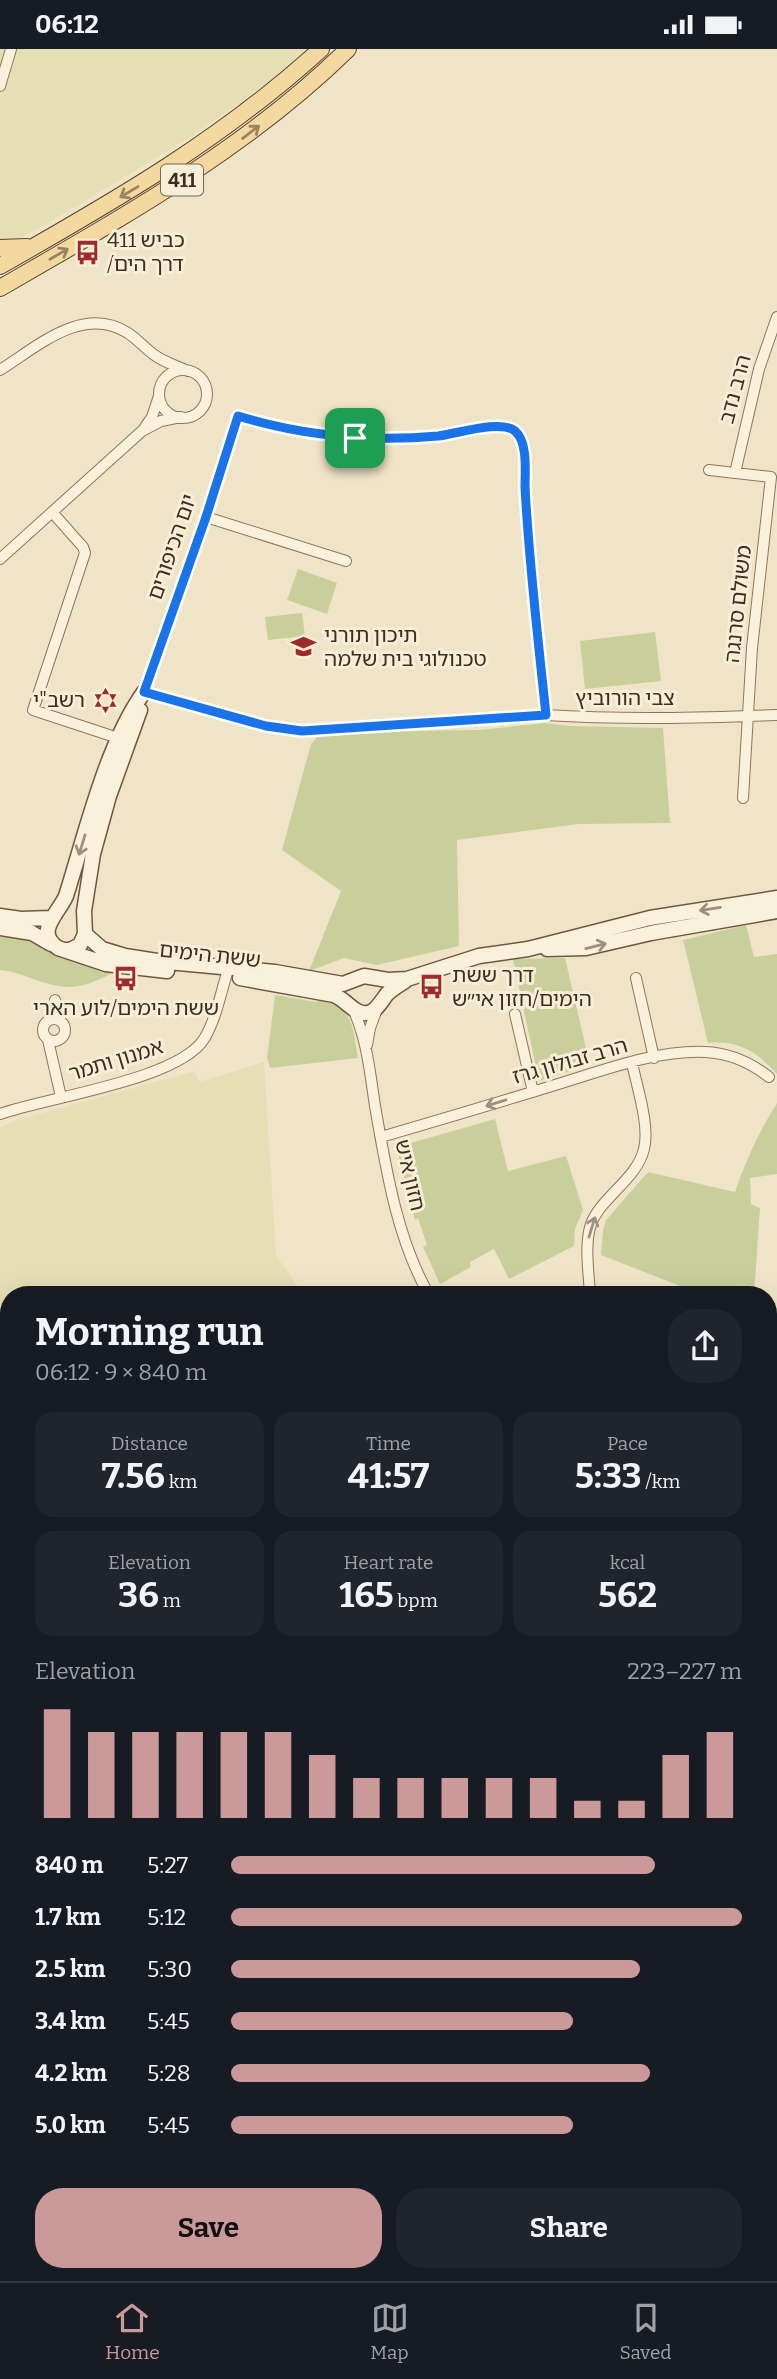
<!DOCTYPE html>
<meta charset="utf-8">
<style>
:root{--surface:#171b24;--page:#20242c;--text:#f1f3f6;--muted:#9ea1a6;--line:#363941;--accent:#cc999b}
body{margin:0;font-family:Bitter,"Noto Sans Hebrew",serif;background:var(--page);color:var(--text);height:100vh;display:flex;flex-direction:column;font-size:26px;white-space:nowrap}
*{box-sizing:border-box;margin:0}
p{font-size:23px;color:var(--muted)}
.icon{flex:none;width:38px;height:38px;fill:none;stroke:currentColor;stroke-width:2;stroke-linecap:round;stroke-linejoin:round}
.map{position:relative;flex:1;overflow:hidden}
.sheet{position:absolute;left:0px;top:1237px;width:777px;height:996px;display:flex;flex-direction:column;background:var(--surface);border-radius:28px 28px 0 0;box-shadow:0 7px 28px #0002}
.sheet>*{flex:none}
.pin{position:absolute;display:grid;place-items:center;width:60px;height:60px;color:#fff;margin:-30px;border-radius:14px;box-shadow:0 4px 10px #0006}
.round{display:grid;place-items:center;flex:none;width:74px;height:74px;border-radius:28px;background:var(--page)}
.headline{display:flex;align-items:center;justify-content:space-between;height:119px;padding:0 35px}
h1{font-size:38px;font-weight:700;line-height:52px}
.stats{display:grid;grid-template-columns:repeat(3,1fr);gap:10px;height:119px;padding:7px 35px}
.stats div{display:grid;align-content:center;border-radius:18px;background:var(--page);text-align:center}
.stats b{font-size:35px;font-weight:700}
.stats small{font-size:19px;font-weight:400}
.stats p{font-size:19px}
.chart{height:196px;padding:14px 35px}
.chart p{display:flex;justify-content:space-between}
.chart svg{width:100%;height:126px;margin-top:7px;stroke:var(--accent);stroke-width:6}
.primary-button{display:flex;gap:14px;margin-top:auto;padding:14px 35px}
.primary-button a{flex:1;height:80px;border-radius:28px;background:var(--accent);color:#111;font-size:28px;font-weight:700;line-height:80px;text-align:center}
.primary-button a+a{background:var(--page);color:var(--text)}
ul{padding:0 35px;list-style:none;font-size:23px}
li{display:grid;grid-template-columns:112px 84px 1fr;align-items:center;height:52px}
li i{height:18px;border-radius:9px;background:var(--accent)}
.status{display:flex;justify-content:space-between;align-items:center;height:49px;padding:0 35px;background:var(--surface);direction:ltr}
.status svg{height:19px;fill:currentColor}
.tab-bar{display:flex;justify-content:space-around;align-items:center;height:98px;border-top:2px solid var(--line);background:var(--surface);font-size:19px;color:var(--muted)}
.tab-bar a{display:grid;justify-items:center;gap:4px}
.tab-bar .current{color:var(--accent)}
.map>svg:first-child{display:block}
.farmland{fill:#e6deb5}
.green{fill:#c9cf9b}
.lines{fill:none;stroke-linecap:round;stroke-linejoin:round}
.street-casing{stroke:#8d765c;stroke-width:12}
.secondary-casing{stroke:#6f573f;stroke-width:17}
.primary-casing{stroke:#5b4430;stroke-width:18}
.street{stroke:#faf1dc;stroke-width:10}
.secondary{stroke:#faf1dc;stroke-width:14}
.primary{stroke:#f3d9a0;stroke-width:16}
.oneway{stroke:#988460}
.oneway2{stroke:#9c907e}
.route-casing{stroke:#fff;stroke-width:14}
.route{stroke:#1a73e8;stroke-width:9}
.labels{text-anchor:middle;stroke-width:6;stroke-linejoin:round;paint-order:stroke}
.shield{fill:#f7eed8;stroke:#756857;stroke-width:2}
.shield-label{font-size:19px;font-weight:bold;fill:#3d2e20}
.poi-label{font-size:21px;fill:#3d2e20;stroke:#f7eed8;text-anchor:start}
.street-label{font-size:21px;fill:#3d2e20;stroke:#f7eed8}
</style>
<div class="status"><b>06:12</b><svg viewBox="0 0 49 12"><path d="M0 12V9h3v3zM5 12V6h3v6zM10 12V3h3v9zM15 12V0h3v12zM26 1h20v11H26zM47 4h2v5h-2z"/></svg></div>
<div class="map">
<svg width="777" height="2232" viewBox="0 0 777 2232">
<rect width="100%" height="100%" fill="#f0e4c8"/>
<path class="farmland" d="M0,0h308l-12,14 -104,73 -113,69 -79,45z
M264,1013l12,193 28,40h-295v763l-9,3v-934l17,-7 178,-49 4,11z
M0,2083l1,25 8,2v54h-9z
M285,2224h400l-45,8h-237l-17,-4 -1,4h-100z"/>
<path class="green" d="M298,520l39,14 -10,31 -40,-14z
M302,564l3,23 -37,4 -3,-23z
M655,583l6,49 -76,8 -5,-48z
M545,674l24,3 94,2 7,95 -92,1 -121,16 2,106 -82,19 -33,-7 -35,13 32,-80 -59,-41 29,-106 9,-10 14,-2 145,-2z
M746,876l8,32 23,-3v120c-21,-23 -39,-34 -69,-31l-25,-103z
M0,882l29,5 85,36c-14,8 -32,16 -48,15 -21,-1 -44,-15 -66,-17z
M565,909l25,107 -51,16 -26,-122z
M275,946l41,7 5,-3c34,11 31,27 37,59l-88,10 -3,-10z
M777,1054v71l-27,4 1,26 9,4 -6,87h-51l-102,-40 2,-25 3,-10 42,-48 87,20c11,-32 24,-60 42,-89z
M495,1070l13,52 58,-15 17,54 -8,19 -1,17 -65,33 -15,-30 -24,13 1,5 -31,17 -17,-37 4,-2 -9,-27 -3,2 -16,-62v-6l8,-8z
M777,1319v390l-9,-7v-382z"/>
<g class="lines">
<defs>
<path id="street" d="M0,37l11,-37
M0,321c37,-23 83,-66 128,-37 9,6 17,15 25,21 10,8 24,12 35,17
M159 345a24 24 0 1 1 48 0a24 24 0 1 1-48 0Z
M145,378l7,-10 7,-21
M709,421l62,7 -19,171 -9,150
M735,424l24,-104 18,-52
M52,463l31,35 2,6 -52,157 85,28
M206,468l140,44
M0,510l142,-128 19,-10 20,-4
M546,666c-8,-76 -17,-152 -21,-228 0,-16 3,-45 -10,-56 -14,-12 -59,3 -77,5 -69,6 -135,0 -200,-20l-32,101 -62,175 122,34 36,5 244,-16c77,5 154,3 231,0
M636,929l18,80
M55,951l5,20
M352,958c15,31 18,66 23,99 11,63 22,133 54,189
M515,965l18,78
M43 981a11 11 0 1 1 22 0a11 11 0 1 1-22 0Z
M48,991l13,57
M367,996l3,-17 7,-19
M0,1065c48,-17 178,-34 204,-75 13,-21 17,-49 25,-72
M381,1088c58,-17 116,-34 174,-52 47,-14 100,-35 150,-33 24,1 45,10 64,25
M590,1246c-1,-22 -6,-50 1,-71 11,-28 46,-45 53,-75 6,-23 -7,-62 -12,-86
M0,2179h9
M210,2224l22,8
M137,2232l2,-8"/>
<path id="secondary" d="M144,643c-38,53 -58,141 -78,204 -8,18 -32,36 -8,52l48,16 61,7
M0,867l21,3 30,-1
M0,879l32,5 19,11
M85,885l17,15 23,7 32,5 118,11 68,12 21,-8 24,4 19,-1 72,-23 49,-7 122,-31 127,-20
M547,900l39,-1 65,-15 126,-22
M64,901h6l10,-5 5,-11 -1,-23 9,-57 16,-58 31,-86
M240,929l94,17c10,4 14,11 23,16 16,8 22,-7 30,-17 5,-5 12,-9 18,-13
M768,1722c9,14 2,29 0,44
M768,1781v14
M768,2037l9,53
M768,2104l9,48
M777,2202l-2,6 2,9"/>
<path id="primary" d="M0,199l27,-1
M0,217c116,-66 221,-126 321,-217
M0,239c123,-71 246,-139 348,-239"/>
</defs>
<use href="#street" class="street-casing"/>
<use href="#secondary" class="secondary-casing"/>
<use href="#primary" class="primary-casing"/>
<use href="#street" class="street"/>
<use href="#secondary" class="secondary"/>
<use href="#primary" class="primary"/>
</g>
<defs><path id="oneway-shaft" d="M-6 0H5M1.5-3L5.5 0L1.5 3" fill="none" stroke-width="1.6" stroke-linecap="round" stroke-linejoin="round" transform="scale(1.75)"/></defs>
<g class="oneway">
<use href="#oneway-shaft" transform="translate(251 83) rotate(-38)"/>
<use href="#oneway-shaft" transform="translate(129 143) rotate(149)"/>
<use href="#oneway-shaft" transform="translate(59 205) rotate(-30)"/>
</g>
<g class="oneway2">
<use href="#oneway-shaft" transform="translate(82 796) rotate(107)"/>
<use href="#oneway-shaft" transform="translate(710 860) rotate(171)"/>
<use href="#oneway-shaft" transform="translate(596 897) rotate(-14)"/>
<use href="#oneway-shaft" transform="translate(496 1054) rotate(163)"/>
<use href="#oneway-shaft" transform="translate(592 1178) rotate(-73)"/>
</g>
<g class="lines">
<defs>
<path id="route" d="M238,367c65,20 131,26 200,20 18,-2 63,-17 77,-5 13,11 10,40 10,56 4,76 13,152 21,228l-244,16 -36,-5 -122,-34 62,-175z"/>
</defs>
<use href="#route" class="route-casing"/>
<use href="#route" class="route"/>
</g>
<defs>
<symbol id="bus-bare" viewBox="-9 -9 18 18"><path d="M-5-6H5V4H4V6H2V4H-2V6H-4V4H-5ZM-3.5-4V0h7V-4ZM-3.5 1.2v1.5H-2V1.2ZM2 1.2v1.5H3.5V1.2Z" fill="#9e2a2b" stroke="#f7eed8" stroke-width="2.5" paint-order="stroke"/></symbol>
<symbol id="school-bare" viewBox="-9 -9 18 18"><path d="M0-5L7-2L0 1L-7-2ZM-4 1L0 2.5L4 1V4Q0 6-4 4Z" fill="#9e2a2b" stroke="#f7eed8" stroke-width="2.5" paint-order="stroke"/></symbol>
<symbol id="synagogue-bare" viewBox="-9 -9 18 18"><path d="M0-6.5L5.6 3.2H-5.6ZM0 6.5L5.6-3.2H-5.6Z" fill="#9e2a2b" stroke="#f7eed8" stroke-width="2.5" paint-order="stroke"/></symbol>
</defs>
<g fill-rule="evenodd">
<use href="#bus-bare" x="70" y="186" width="35" height="35"/>
<use href="#school-bare" x="286" y="580" width="35" height="35"/>
<use href="#synagogue-bare" x="88" y="634" width="35" height="35"/>
<use href="#bus-bare" x="108" y="912" width="35" height="35"/>
<use href="#bus-bare" x="414" y="920" width="35" height="35"/>
</g>
<g class="labels">
<rect class="shield" x="161" y="115.5" width="42" height="31" rx="5"/>
<g class="shield-label">
<text x="182" y="138">411</text>
</g>
<g class="poi-label">
<text x="107" y="198">כביש 411<tspan x="107" dy="24">/דרך הים</tspan></text>
<text x="324" y="593">תיכון תורני<tspan x="324" dy="24">טכנולוגי בית שלמה</tspan></text>
<text x="85" y="658" text-anchor="end">רשב"י</text>
<text x="452" y="933">דרך ששת<tspan x="452" dy="24">הימים/חזון אי״ש</tspan></text>
<text x="126" y="966" text-anchor="middle">ששת הימים/לוע הארי</text>
</g>
<g class="street-label">
<text transform="translate(735 340) rotate(-75)" y="7">הרב נדב</text>
<text transform="translate(172 498) rotate(-71)" y="7">יום הכיפורים</text>
<text transform="translate(738 555) rotate(-84)" y="7">משולם סרנגה</text>
<text x="625" y="656">צבי הורוביץ</text>
<text transform="translate(210 906) rotate(6)" y="7">ששת הימים</text>
<text transform="translate(116 1011) rotate(-17)" y="7">אמנון ותמר</text>
<text transform="translate(570 1012) rotate(-16)" y="7">הרב זבולון גרז</text>
<text transform="translate(410 1126) rotate(77)" y="7">חזון איש</text>
</g>
</g>
</svg>
<div class="pin" style="left:355px;top:389px;background:#1e9e55"><svg class="icon" aria-label="arrive" viewBox="0 0 24 24"><path d="M6 21V4h12l-3 4 3 4H6"/></svg></div>
<section class="sheet">
<div class="headline"><div><h1>Morning run</h1><p>06:12 · 9 × 840 m</p></div><a class="round"><svg class="icon" aria-label="share" viewBox="0 0 24 24"><path d="M12 15V3M7 8l5-5 5 5M5 13v7h14v-7"/></svg></a></div>
<div class="stats">
<div><p>Distance</p><b>7.56<small> km</small></b></div>
<div><p>Time</p><b>41:57</b></div>
<div><p>Pace</p><b>5:33<small> /km</small></b></div>
</div>
<div class="stats">
<div><p>Elevation</p><b>36<small> m</small></b></div>
<div><p>Heart rate</p><b>165<small> bpm</small></b></div>
<div><p>kcal</p><b>562</b></div>
</div>
<div class="chart"><p><span>Elevation</span>223–227 m</p>
<svg viewBox="0 0 160 44" preserveAspectRatio="none"><path d="M5 44V6M15 44V14M25 44V14M35 44V14M45 44V14M55 44V14M65 44V22M75 44V30M85 44V30M95 44V30M105 44V30M115 44V30M125 44V38M135 44V38M145 44V22M155 44V14"/></svg>
</div>
<ul>
<li><b>840 m</b>5:27<i style="width:83%"></i></li>
<li><b>1.7 km</b>5:12<i style="width:100%"></i></li>
<li><b>2.5 km</b>5:30<i style="width:80%"></i></li>
<li><b>3.4 km</b>5:45<i style="width:67%"></i></li>
<li><b>4.2 km</b>5:28<i style="width:82%"></i></li>
<li><b>5.0 km</b>5:45<i style="width:67%"></i></li>
</ul>
<div class="primary-button"><a>Save</a><a>Share</a></div>
</section>
</div>
<nav class="tab-bar">
<a class="current"><svg class="icon" aria-label="home" viewBox="0 0 24 24"><path d="M3 11l9-7 9 7M6 9v11h12V9"/></svg>Home</a>
<a><svg class="icon" aria-label="map" viewBox="0 0 24 24"><path d="M3 6l6-2 6 2 6-2v14l-6 2-6-2-6 2zM9 4v14M15 6v14"/></svg>Map</a>
<a><svg class="icon" aria-label="saved" viewBox="0 0 24 24"><path d="M7 4h10v16l-5-4-5 4z"/></svg>Saved</a>
</nav>
